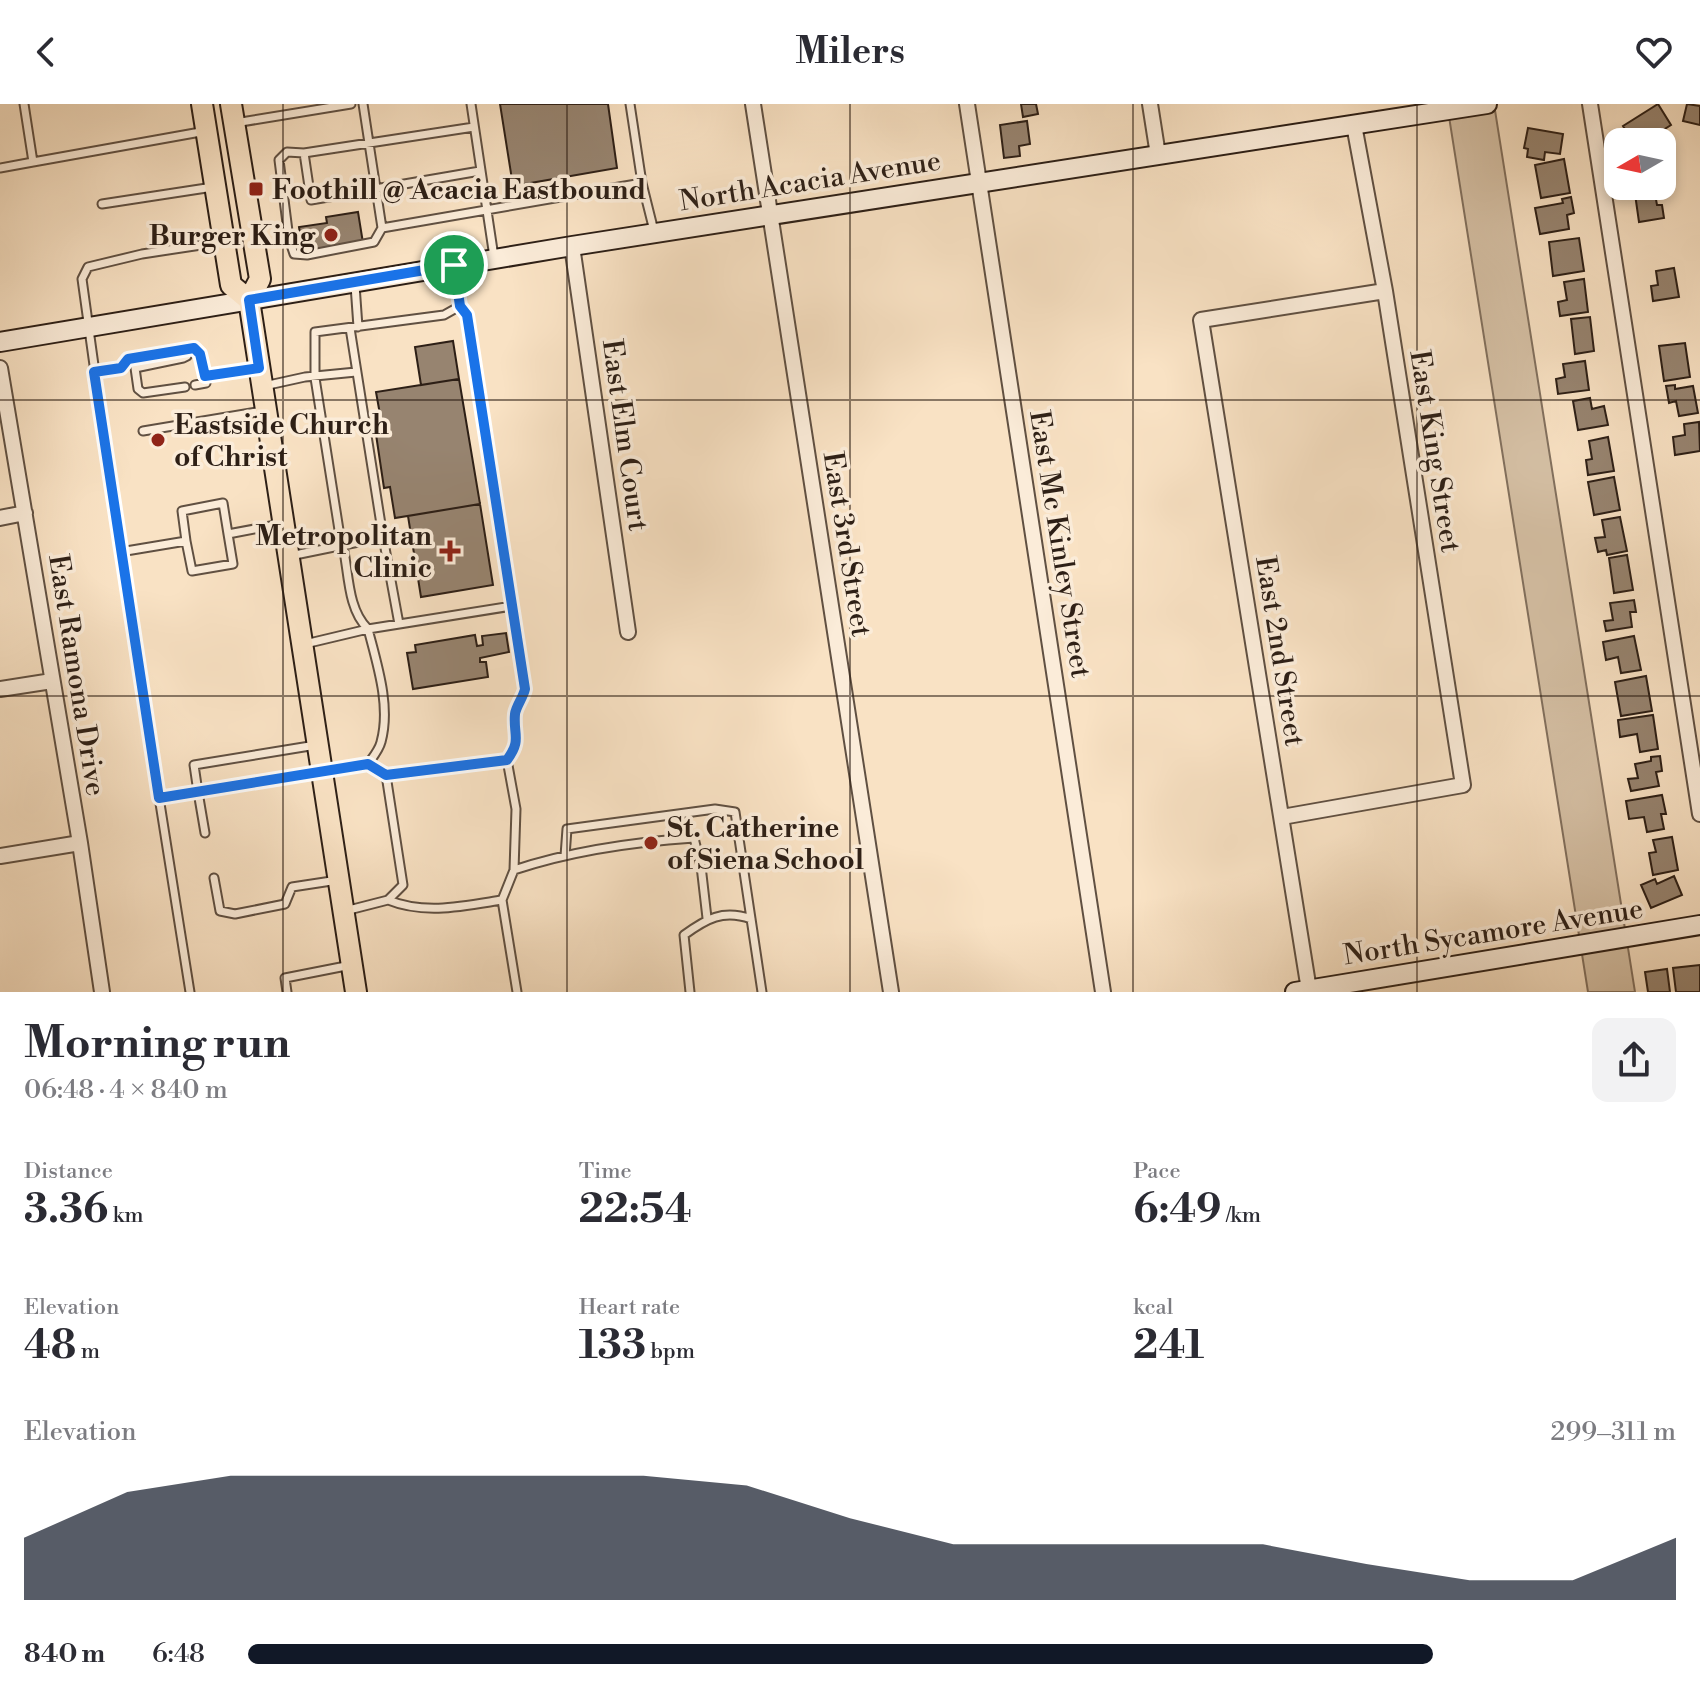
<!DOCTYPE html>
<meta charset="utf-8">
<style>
:root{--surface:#fff;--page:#f2f2f3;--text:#2b2b33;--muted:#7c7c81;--accent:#111827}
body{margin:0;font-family:"Libre Bodoni",serif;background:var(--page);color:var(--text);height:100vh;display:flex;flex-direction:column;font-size:30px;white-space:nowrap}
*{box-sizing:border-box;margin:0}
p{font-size:26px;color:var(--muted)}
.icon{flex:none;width:44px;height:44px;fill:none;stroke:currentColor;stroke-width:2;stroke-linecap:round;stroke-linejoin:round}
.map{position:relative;height:888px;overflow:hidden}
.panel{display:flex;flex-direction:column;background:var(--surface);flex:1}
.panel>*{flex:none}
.needle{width:52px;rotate:261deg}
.tools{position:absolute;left:1604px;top:24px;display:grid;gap:16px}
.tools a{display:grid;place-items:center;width:72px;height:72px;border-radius:16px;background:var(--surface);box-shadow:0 4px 12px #0003;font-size:40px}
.pin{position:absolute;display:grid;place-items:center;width:68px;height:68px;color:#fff;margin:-34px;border:4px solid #fff;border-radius:50%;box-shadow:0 2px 8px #0007}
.round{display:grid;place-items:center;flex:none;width:84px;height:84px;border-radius:16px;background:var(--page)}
.head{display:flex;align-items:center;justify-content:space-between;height:136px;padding:0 24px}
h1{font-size:44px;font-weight:700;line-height:60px}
.figures{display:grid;grid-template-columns:repeat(3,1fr);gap:12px;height:136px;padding:8px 24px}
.figures div{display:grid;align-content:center}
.figures b{font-size:40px;font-weight:700}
.figures small{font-size:22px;font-weight:400}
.figures p{font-size:22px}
.chart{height:224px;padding:16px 24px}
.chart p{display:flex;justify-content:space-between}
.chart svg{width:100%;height:144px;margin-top:8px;fill:var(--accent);opacity:.7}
ul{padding:0 24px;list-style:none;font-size:26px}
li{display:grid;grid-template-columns:128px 96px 1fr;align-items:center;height:60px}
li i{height:20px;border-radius:10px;background:var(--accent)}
header{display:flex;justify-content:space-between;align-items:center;height:104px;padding:0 24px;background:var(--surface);font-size:36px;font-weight:700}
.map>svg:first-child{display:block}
.green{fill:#d6c1a6;stroke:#82705e;stroke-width:2}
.building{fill:#978470;stroke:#2d1f16;stroke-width:2}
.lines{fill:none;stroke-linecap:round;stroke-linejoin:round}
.lane-casing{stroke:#605042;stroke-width:11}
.street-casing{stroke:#605042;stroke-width:18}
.secondary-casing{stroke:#2d1f16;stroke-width:22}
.primary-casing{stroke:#2d1f16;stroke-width:24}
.lane{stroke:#fbecd9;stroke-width:7}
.street{stroke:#fbecd9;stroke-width:14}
.secondary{stroke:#fbecd9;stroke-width:18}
.primary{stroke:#f9e2c4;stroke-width:20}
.route-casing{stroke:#fff;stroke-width:16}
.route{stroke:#1a73e8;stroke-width:10}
.grid{fill:none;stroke:#2d1f16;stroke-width:2;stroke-opacity:0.55}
.poi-dot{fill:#8f2418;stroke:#fbecd9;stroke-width:3}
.labels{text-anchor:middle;stroke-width:7;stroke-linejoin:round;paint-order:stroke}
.street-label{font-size:28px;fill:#2d1f16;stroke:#fbecd9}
.poi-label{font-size:28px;font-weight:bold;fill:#2d1f16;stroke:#fbecd9;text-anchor:start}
</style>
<header><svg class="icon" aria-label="back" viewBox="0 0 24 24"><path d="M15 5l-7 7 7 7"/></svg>Milers<svg class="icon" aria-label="heart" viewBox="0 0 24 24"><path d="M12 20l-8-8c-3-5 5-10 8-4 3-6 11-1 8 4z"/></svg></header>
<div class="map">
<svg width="1700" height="888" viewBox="0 0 1700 888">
<rect width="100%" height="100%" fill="#f9e2c4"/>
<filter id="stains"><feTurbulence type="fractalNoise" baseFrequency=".0025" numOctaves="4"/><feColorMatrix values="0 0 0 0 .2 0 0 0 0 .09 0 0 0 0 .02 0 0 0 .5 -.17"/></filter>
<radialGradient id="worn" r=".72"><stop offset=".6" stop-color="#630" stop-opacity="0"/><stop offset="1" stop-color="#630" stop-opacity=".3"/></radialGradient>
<path class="green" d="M1447,0h47l141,888h-47z"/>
<path class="building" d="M500,0h108l9,64 -104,18z
M1021,0h15l2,10 -15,3z
M1658,0l13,21 -19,12 -3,-5 -16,10 -10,-16z
M1687,0l13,2v19l-17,-4z
M1027,17l3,23 -11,2 1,10 -16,2 -4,-33z
M1528,24l35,6 -3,20 -15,-2 -1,8 -17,-3 1,-8 -4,-1z
M1564,55l6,34 -29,5 -6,-33z
M1663,79l1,10 -9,1 2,11h5l2,13 -25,4 -5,-35 28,-1z
M1571,93l3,16 -7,2 2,14 -29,5 -5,-26 28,-5 -1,-4z
M358,108l5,31 -60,10 -4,-26 28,-4 -1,-6z
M1579,134l5,33 -31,5 -4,-34z
M1674,164l5,29 -26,4 -2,-15 7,-1 -2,-14z
M1584,175l4,33 -28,4 -2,-14 9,-2 -3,-18z
M1590,213l4,34 -19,3 -4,-35z
M453,237l6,38 -38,6 -6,-38z
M1685,239l5,34 -26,4 -5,-35z
M1585,257l4,29 -31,4 -2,-15 9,-2 -2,-13z
M459,275l21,125 -85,14 -5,-31 -6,1 -10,-67 7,-1 -5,-28z
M1675,281v4l18,-3 5,27 -19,3 -3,-15 -7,2 -3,-17z
M1590,294l2,11 12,-3 4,19 -30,5 -5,-29z
M1699,318l1,29 -25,4 -2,-18 12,-2 -1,-11z
M1608,333l6,34 -26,4 -2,-15 6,-1 -3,-18z
M1614,373l6,33 -26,5 -6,-33z
M480,400l13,81 -72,12 -13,-81z
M1620,413l7,34 -20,4 -1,-5 -8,2 -3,-14 10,-1 -3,-17z
M1627,451l6,35 -19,3 -5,-35z
M1634,496l2,12h-6l2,15 -26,4 -2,-10 9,-1 -3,-17z
M506,529l3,19 -29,6v4h6l2,15 -75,12 -6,-36 9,-1 -1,-7 60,-10 2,11 6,-1 -1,-9z
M1634,532l7,34 -20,3 -3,-16 -12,3 -3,-18z
M1646,572l6,35 -31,5 -6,-34z
M1653,611l5,34 -18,3 -3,-18 -17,3 -2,-17z
M1660,652l2,15 -6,1 3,14 -28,5 -3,-12 10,-1 -3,-14 16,-3v-4z
M1662,691l4,19h-5l3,15 -17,3 -3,-15 -15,2 -3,-18z
M1672,733l6,33 -25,5 -4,-22 7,-1 -3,-12z
M1674,772l8,19 -31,13 -10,-23 14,-6 2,5z
M1700,861v27h-24l-3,-24z
M1667,865l3,23h-22l-3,-20z"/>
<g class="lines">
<defs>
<path id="lane" d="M24,0l9,58 173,-31
M363,0l19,124 260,-45
M471,0l23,153
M630,0l12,79 12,48
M235,19l116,-19
M304,49l7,47 169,-29
M0,64l33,-6
M102,100l111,-17
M382,124l-8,14 -67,13 -13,-1 -5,-15 -10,-79 8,-8 17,1 170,-26
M454,164l6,38 -16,9 -129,17v46l24,152c11,31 5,76 29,99l144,-23
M355,181l3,42
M460,202l7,9 58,374c-2,9 -9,17 -10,25 -2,21 8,26 -8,46
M350,224l33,209
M185,245l2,7 -4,2 -48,10 3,21 5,4 42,-6
M94,268l27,-4 7,-9 66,-11 6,6 6,29 -11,2
M205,272l53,-8
M264,282l41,-9 51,-5
M143,327l120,-20
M186,437l6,30 41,-7 -5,-30
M120,448l66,-11 -4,-30 41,-8 5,31 53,-10
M290,452l93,-19 16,87
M305,540l63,-15c9,35 23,77 13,113 -2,8 -8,15 -13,22
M316,641l-122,20 4,27 170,-28 18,11 121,-15 9,49 -2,61
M159,694l39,-6 7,41
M565,752l2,-27 148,-20 20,3 27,180
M214,774l6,33 15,3 50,-10 7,-17 46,-7
M388,796c37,15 76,6 114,0
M345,807l43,-11 15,-15 -17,-110
M190,888l-70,-440 -38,-273 6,-12 54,-13 79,-12
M287,888l-2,-14 66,-13
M517,888l-15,-92 12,-30c57,-19 119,-28 180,-32l7,28 6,52
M690,888l-6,-57c22,-16 39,-26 67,-16"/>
<path id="street" d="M753,0l138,888
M967,0l136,888
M1150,0l8,51
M1590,0l110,710
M572,142l56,386
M0,264l80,475 22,149
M0,414l25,-5
M0,585l52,-8
M1282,713l181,-32 -78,-494 -31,-166
M0,752l80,-13
M1309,886l-108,-670 184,-29"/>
<path id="secondary" d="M0,238l572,-96 915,-142
M1295,888l405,-67"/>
<path id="primary" d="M202,0l29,181 18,15
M231,0l29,175 -11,21 107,692"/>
</defs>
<use href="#lane" class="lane-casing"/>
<use href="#street" class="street-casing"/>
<use href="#secondary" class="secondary-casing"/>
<use href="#primary" class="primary-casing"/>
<use href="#lane" class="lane"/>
<use href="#street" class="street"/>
<use href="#secondary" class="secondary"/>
<use href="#primary" class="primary"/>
</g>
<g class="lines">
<defs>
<path id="route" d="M454,161l6,41 7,9 58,374c-2,9 -9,17 -10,25 -2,21 7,26 -8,46l-121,15 -18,-11 -209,34 -65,-426 27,-4 7,-9 66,-11 6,6 5,22 54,-8 -10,-68z"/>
</defs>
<use href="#route" class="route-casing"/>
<use href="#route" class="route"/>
</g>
<path class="grid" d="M283,0v888M567,0v888M850,0v888M1133,0v888M1417,0v888M0,296h1700M0,592h1700"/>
<g class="poi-dot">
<rect x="248" y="77" width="16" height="16" rx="4"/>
<circle cx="331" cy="131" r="8"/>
<circle cx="158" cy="336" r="8"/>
<path d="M446 435h8v8h8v8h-8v8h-8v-8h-8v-8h8z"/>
<circle cx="651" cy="739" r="8"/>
</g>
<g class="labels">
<g class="street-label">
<text transform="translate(810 76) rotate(-9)" y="10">North Acacia Avenue</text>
<text transform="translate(626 331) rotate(82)" y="10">East Elm Court</text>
<text transform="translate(1436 347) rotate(81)" y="10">East King Street</text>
<text transform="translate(848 440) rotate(81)" y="10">East 3rd Street</text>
<text transform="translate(1061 440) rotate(81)" y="10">East Mc Kinley Street</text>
<text transform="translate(1281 547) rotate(81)" y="10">East 2nd Street</text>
<text transform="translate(78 571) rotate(81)" y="10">East Ramona Drive</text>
<text transform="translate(1493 827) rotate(-9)" y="10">North Sycamore Avenue</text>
</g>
<g class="poi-label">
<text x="272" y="95">Foothill @ Acacia Eastbound</text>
<text x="315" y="141" text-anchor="end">Burger King</text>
<text x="174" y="330">Eastside Church<tspan x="174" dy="32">of Christ</tspan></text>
<text x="432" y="441" text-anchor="end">Metropolitan<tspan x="432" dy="32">Clinic</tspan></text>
<text x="667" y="733">St. Catherine<tspan x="667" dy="32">of Siena School</tspan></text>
</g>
</g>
<rect width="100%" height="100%" filter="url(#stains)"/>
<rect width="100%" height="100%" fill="url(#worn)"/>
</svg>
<div class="tools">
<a><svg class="needle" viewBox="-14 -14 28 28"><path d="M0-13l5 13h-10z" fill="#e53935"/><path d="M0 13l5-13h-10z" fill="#7c7c81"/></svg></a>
</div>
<div class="pin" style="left:454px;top:161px;background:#1e9e55"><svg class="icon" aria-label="arrive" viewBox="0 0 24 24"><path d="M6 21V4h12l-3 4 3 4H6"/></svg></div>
</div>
<section class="panel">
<div class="head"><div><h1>Morning run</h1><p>06:48 · 4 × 840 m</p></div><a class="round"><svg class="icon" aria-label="share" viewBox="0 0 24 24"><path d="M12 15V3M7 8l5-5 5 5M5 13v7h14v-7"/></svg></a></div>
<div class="figures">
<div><p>Distance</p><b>3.36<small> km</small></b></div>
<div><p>Time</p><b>22:54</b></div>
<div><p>Pace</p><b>6:49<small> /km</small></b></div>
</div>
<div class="figures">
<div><p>Elevation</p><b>48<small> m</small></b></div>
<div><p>Heart rate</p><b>133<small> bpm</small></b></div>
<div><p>kcal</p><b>241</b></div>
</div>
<div class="chart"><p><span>Elevation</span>299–311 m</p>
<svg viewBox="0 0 160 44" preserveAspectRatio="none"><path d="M0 44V25L10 11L20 6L30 6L40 6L50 6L60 6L70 9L80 19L90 27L100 27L110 27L120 27L130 33L140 38L150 38L160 25V44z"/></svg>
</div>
<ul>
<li><b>840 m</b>6:48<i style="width:83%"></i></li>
</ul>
</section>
